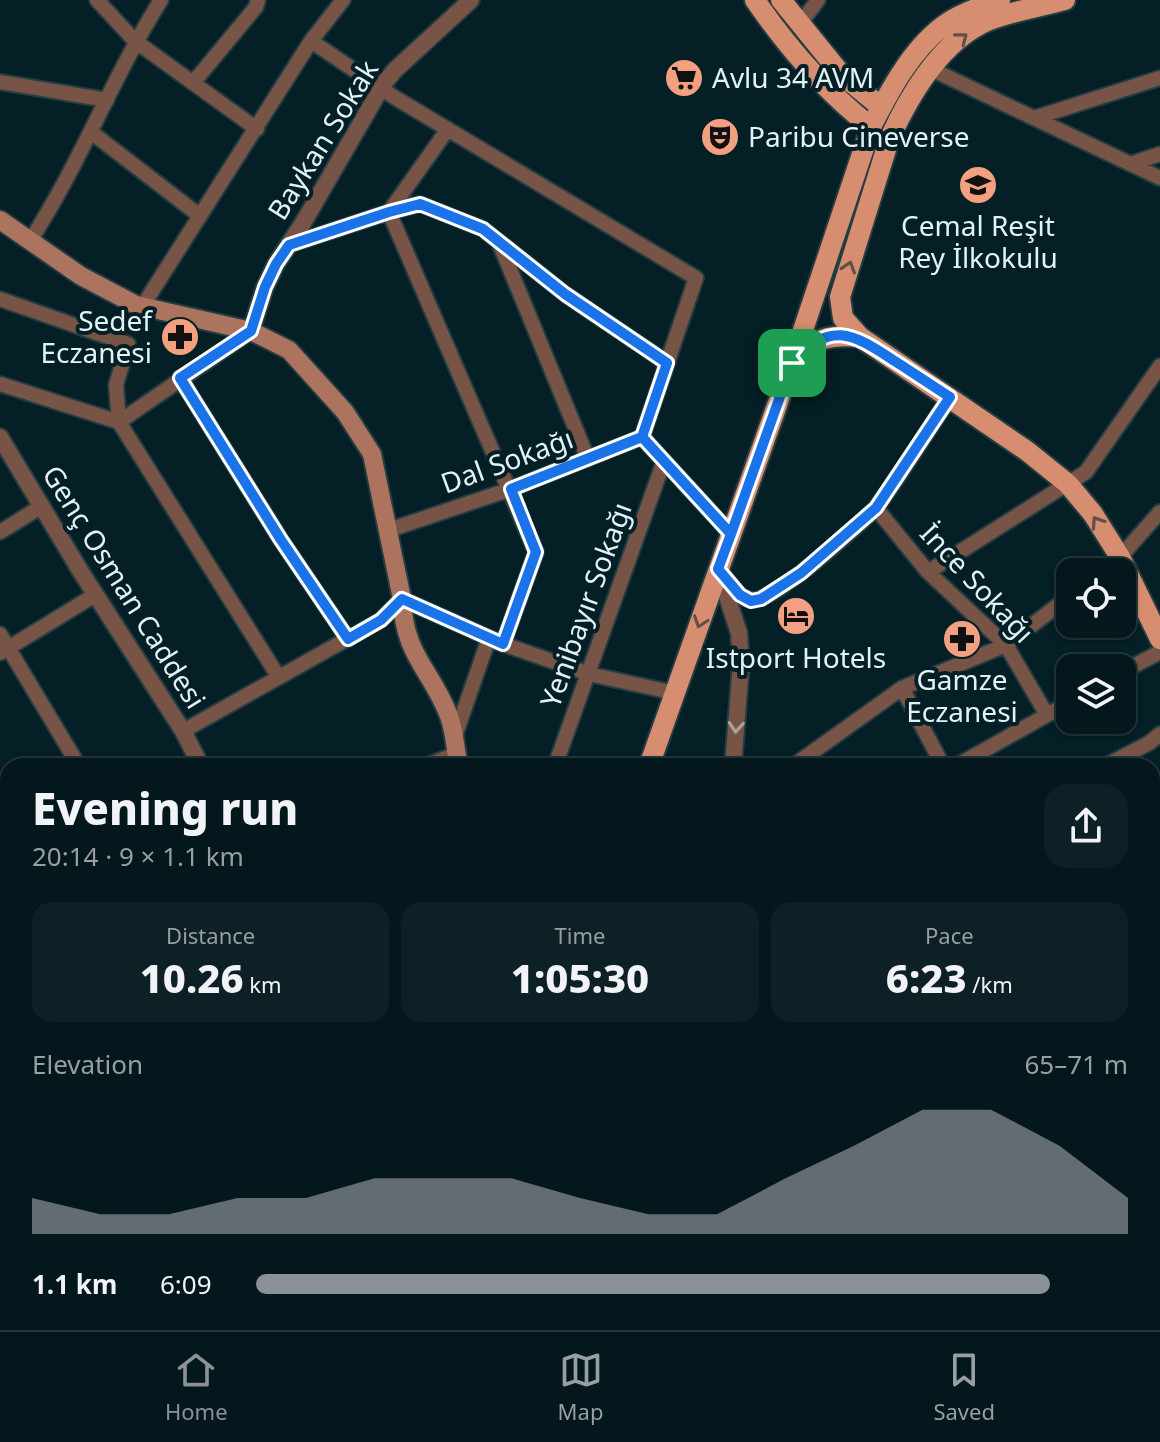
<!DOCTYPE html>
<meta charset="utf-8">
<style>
:root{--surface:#03171c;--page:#0d2025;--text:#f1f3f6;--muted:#979fa3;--line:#24363b;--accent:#8c9099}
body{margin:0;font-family:"Noto Sans",sans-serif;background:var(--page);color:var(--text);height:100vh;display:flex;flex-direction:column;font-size:30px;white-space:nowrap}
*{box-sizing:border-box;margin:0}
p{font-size:26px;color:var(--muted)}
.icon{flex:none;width:44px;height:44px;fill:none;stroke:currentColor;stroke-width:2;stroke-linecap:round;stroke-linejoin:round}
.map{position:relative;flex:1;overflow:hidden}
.side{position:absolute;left:0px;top:758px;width:1160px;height:572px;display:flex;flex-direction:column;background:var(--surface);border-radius:24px 24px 0 0;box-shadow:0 2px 6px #0004,0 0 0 2px var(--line)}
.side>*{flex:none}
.tools{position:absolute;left:1056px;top:558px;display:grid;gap:16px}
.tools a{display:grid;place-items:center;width:80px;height:80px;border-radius:16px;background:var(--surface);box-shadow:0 2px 6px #0004,0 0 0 2px var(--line);font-size:40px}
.pin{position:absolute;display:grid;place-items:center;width:68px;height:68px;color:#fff;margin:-34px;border-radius:16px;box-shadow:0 4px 12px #0006}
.round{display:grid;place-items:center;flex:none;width:84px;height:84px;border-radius:24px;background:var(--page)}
.head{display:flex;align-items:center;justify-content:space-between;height:136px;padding:0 32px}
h1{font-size:44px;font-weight:800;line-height:60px}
.figures{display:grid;grid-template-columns:repeat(3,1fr);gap:12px;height:136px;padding:8px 32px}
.figures div{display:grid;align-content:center;border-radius:20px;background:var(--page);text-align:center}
.figures b{font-size:40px;font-weight:800}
.figures small{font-size:22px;font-weight:400}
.figures p{font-size:22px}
.chart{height:224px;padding:16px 32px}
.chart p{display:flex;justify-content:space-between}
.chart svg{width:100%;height:144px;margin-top:8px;fill:var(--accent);opacity:.7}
ul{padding:0 32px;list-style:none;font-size:26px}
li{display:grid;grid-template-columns:128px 96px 1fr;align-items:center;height:60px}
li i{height:20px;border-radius:10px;background:var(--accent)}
.tabs{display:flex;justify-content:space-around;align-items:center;height:112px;border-top:2px solid var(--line);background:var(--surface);font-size:22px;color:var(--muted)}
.tabs a{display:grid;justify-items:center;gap:4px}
.tabs .selected{color:var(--accent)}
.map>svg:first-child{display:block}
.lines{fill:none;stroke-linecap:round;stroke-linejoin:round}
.minor-casing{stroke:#233d42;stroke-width:18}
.tertiary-casing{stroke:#233d42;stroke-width:20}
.secondary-casing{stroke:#233d42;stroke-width:22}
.primary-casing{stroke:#233d42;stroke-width:24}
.minor{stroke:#775446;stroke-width:14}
.tertiary{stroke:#775446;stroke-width:16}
.secondary{stroke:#ac745e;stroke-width:18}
.primary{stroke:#d68d70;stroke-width:20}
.oneway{stroke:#625047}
.oneway2{stroke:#ada39e}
.route-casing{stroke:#fff;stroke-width:16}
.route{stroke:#1a73e8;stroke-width:10}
.labels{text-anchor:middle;stroke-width:8;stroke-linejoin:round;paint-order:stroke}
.poi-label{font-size:28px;fill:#e3f2f6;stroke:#041f25}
.street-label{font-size:28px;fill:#e3f2f6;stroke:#041f25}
</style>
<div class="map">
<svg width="1160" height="1330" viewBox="0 0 1160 1330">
<rect width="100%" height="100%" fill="#041f25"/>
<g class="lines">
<defs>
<path id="minor" d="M97,0l38,41 122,88
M799,25l19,-25
M311,41l83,56 302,181 -54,159 89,97
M931,69l229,109
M0,82l107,18
M193,83l63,-76 2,-7
M1034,118l126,-40
M448,129l-59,83 147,340 -33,92
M91,132l109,84
M1130,164l30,-10
M30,241c50,-77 82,-163 131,-241
M289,245l100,-33 31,-8 63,25 82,65 102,69
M500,245l88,214
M0,299l128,45 -12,41 3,37 159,254
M142,307l169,-266 32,-41
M180,378l101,162 67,99
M0,384l119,38 132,-91
M876,508l52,64 78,73 41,70 23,-13
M389,530l122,-41 131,-52
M0,532l42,-26
M721,572c8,10 17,27 31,28 20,3 112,-78 126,-95 26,-35 48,-72 72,-108
M928,572l158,-100 74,-106
M1101,572l19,-15 40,-45
M0,634l79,132
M0,653l95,-58
M1122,672l38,-20
M902,688l41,78
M183,731l198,-111 21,-21 101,45 86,30 86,19
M454,739l35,-101
M425,766l31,-12
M555,766l109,-305
M793,766l109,-78 104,-43 64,-49
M956,766l91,-51
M1105,766l44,-23 11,-9
M0,803l8,13
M1152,924l8,-5
M0,971l8,-4
M1152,1131l8,-5
M0,1204l8,17
M1152,1215l8,-5
M1152,1307l8,-5
M1055,1330l19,-8
M1117,1330l12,-8"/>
<path id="tertiary" d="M251,331l14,-44 11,-23 27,-41 81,-140 11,-13 76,-70
M0,437l81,135 102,159 18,35
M718,569l21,64 2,31 -8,102"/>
<path id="secondary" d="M0,220l81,56 55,29 115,26 38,19 56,62 27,42 30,145c2,57 29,70 47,117 6,16 6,34 10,50
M716,1322l14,8
M818,1322l4,8"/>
<path id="primary" d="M755,0c33,48 70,91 116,127
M781,0l60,74 40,33
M860,337l-17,-19 -3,-21 49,-157c19,-42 49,-94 92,-116 20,-11 60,-17 84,-24
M793,362c21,-24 36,-28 67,-25l167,114 41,33 25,30 27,43 40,82
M649,766l143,-403 79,-236c18,-35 40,-77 72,-101 17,-13 38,-19 57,-26
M1152,1026l8,-5
M60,1330l13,-8
M556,1330l8,-8"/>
</defs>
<use href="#minor" class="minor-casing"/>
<use href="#tertiary" class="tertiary-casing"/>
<use href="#secondary" class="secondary-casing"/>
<use href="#primary" class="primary-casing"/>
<use href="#minor" class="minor"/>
<use href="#tertiary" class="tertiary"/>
<use href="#secondary" class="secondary"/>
<use href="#primary" class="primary"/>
</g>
<defs><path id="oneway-chevron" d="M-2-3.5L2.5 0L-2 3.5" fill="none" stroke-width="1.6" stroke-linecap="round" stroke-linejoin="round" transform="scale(2)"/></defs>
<g class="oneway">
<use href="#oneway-chevron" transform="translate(962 38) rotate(-38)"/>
<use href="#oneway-chevron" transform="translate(849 267) rotate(-72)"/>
<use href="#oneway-chevron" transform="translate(1097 522) rotate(-124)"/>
<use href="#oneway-chevron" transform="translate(700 622) rotate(109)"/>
</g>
<use class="oneway2" href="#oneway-chevron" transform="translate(736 727) rotate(94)"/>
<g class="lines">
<defs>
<path id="route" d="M792,363l-61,171 -89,-97 25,-74 -102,-69 -82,-65 -63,-25 -31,8 -100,33 -13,19 -11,23 -14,44 -71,47 101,162 67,99 33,-19 21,-21 101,45 33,-92 -25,-63 131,-52 89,97 -13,35 22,26 11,6 10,-2 40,-26 75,-65 74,-111c-19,-12 -38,-25 -57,-37 -42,-28 -63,-39 -101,3"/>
</defs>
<use href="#route" class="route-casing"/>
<use href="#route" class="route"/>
</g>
<defs>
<symbol id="supermarket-disc" viewBox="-11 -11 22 22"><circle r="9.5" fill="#f2a07f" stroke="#041f25"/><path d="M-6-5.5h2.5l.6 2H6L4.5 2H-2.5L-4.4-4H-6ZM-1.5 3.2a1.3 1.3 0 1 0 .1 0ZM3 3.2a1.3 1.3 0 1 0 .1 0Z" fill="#111"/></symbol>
<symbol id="theatre-disc" viewBox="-11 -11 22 22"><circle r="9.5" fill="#f2a07f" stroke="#041f25"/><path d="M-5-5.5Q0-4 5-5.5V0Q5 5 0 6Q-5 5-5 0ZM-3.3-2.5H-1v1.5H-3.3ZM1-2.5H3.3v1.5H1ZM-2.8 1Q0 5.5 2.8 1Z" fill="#111"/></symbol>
<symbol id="school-disc" viewBox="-11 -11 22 22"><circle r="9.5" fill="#f2a07f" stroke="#041f25"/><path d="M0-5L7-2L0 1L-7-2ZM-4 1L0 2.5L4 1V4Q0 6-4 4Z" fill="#111"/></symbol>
<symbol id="pharmacy-disc" viewBox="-11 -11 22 22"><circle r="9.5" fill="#f2a07f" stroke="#041f25"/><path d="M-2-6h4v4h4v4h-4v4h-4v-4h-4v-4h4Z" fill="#111"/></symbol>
<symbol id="hotel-disc" viewBox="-11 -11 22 22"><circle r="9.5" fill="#f2a07f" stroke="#041f25"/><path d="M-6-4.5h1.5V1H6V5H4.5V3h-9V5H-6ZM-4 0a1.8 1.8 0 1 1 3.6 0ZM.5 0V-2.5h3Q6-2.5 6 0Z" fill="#111"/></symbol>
</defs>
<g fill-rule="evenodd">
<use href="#supermarket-disc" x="662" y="56" width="44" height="44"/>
<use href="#theatre-disc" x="698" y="115" width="44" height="44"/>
<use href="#school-disc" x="956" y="163" width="44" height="44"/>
<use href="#pharmacy-disc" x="158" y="315" width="44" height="44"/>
<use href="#hotel-disc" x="774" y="594" width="44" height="44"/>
<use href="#pharmacy-disc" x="940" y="617" width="44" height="44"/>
</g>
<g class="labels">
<g class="poi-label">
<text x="712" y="88" text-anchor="start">Avlu 34 AVM</text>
<text x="748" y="147" text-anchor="start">Paribu Cineverse</text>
<text x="978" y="236">Cemal Reşit<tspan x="978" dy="32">Rey İlkokulu</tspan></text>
<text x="152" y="331" text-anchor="end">Sedef<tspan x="152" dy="32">Eczanesi</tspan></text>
<text x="796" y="668">Istport Hotels</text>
<text x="962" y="690">Gamze<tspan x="962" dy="32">Eczanesi</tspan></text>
</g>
<g class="street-label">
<text transform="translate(323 140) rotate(-58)" y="10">Baykan Sokak</text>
<text transform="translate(507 461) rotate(-20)" y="10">Dal Sokağı</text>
<text transform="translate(977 583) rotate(47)" y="10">İnce Sokağı</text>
<text transform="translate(124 587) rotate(58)" y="10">Genç Osman Caddesi</text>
<text transform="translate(586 605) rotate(-70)" y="10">Yenibayır Sokağı</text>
</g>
</g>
</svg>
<div class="tools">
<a><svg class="icon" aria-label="locate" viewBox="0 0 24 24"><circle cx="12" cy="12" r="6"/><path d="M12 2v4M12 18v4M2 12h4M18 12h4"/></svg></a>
<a><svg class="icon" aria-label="layers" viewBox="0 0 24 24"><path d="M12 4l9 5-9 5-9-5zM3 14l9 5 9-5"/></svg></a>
</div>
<div class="pin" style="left:792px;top:363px;background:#1e9e55"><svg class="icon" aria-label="arrive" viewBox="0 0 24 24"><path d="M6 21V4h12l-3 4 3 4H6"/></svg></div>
<section class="side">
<div class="head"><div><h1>Evening run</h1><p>20:14 · 9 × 1.1 km</p></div><a class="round"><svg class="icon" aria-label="share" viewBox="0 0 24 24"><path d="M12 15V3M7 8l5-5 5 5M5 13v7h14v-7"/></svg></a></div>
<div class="figures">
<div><p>Distance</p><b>10.26<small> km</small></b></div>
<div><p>Time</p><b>1:05:30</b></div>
<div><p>Pace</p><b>6:23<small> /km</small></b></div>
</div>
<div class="chart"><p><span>Elevation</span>65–71 m</p>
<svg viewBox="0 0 160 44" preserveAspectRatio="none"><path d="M0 44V33L10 38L20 38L30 33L40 33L50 27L60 27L70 27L80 33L90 38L100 38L110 27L120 17L130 6L140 6L150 17L160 33V44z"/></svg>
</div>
<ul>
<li><b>1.1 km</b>6:09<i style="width:91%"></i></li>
</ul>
</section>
</div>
<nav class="tabs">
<a class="selected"><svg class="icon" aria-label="home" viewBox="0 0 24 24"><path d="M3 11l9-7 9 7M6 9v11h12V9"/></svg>Home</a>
<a><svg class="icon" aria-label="map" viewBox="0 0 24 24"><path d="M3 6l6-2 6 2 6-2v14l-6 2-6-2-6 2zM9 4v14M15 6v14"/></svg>Map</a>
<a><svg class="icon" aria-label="saved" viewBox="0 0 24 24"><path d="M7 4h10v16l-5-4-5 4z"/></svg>Saved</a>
</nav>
